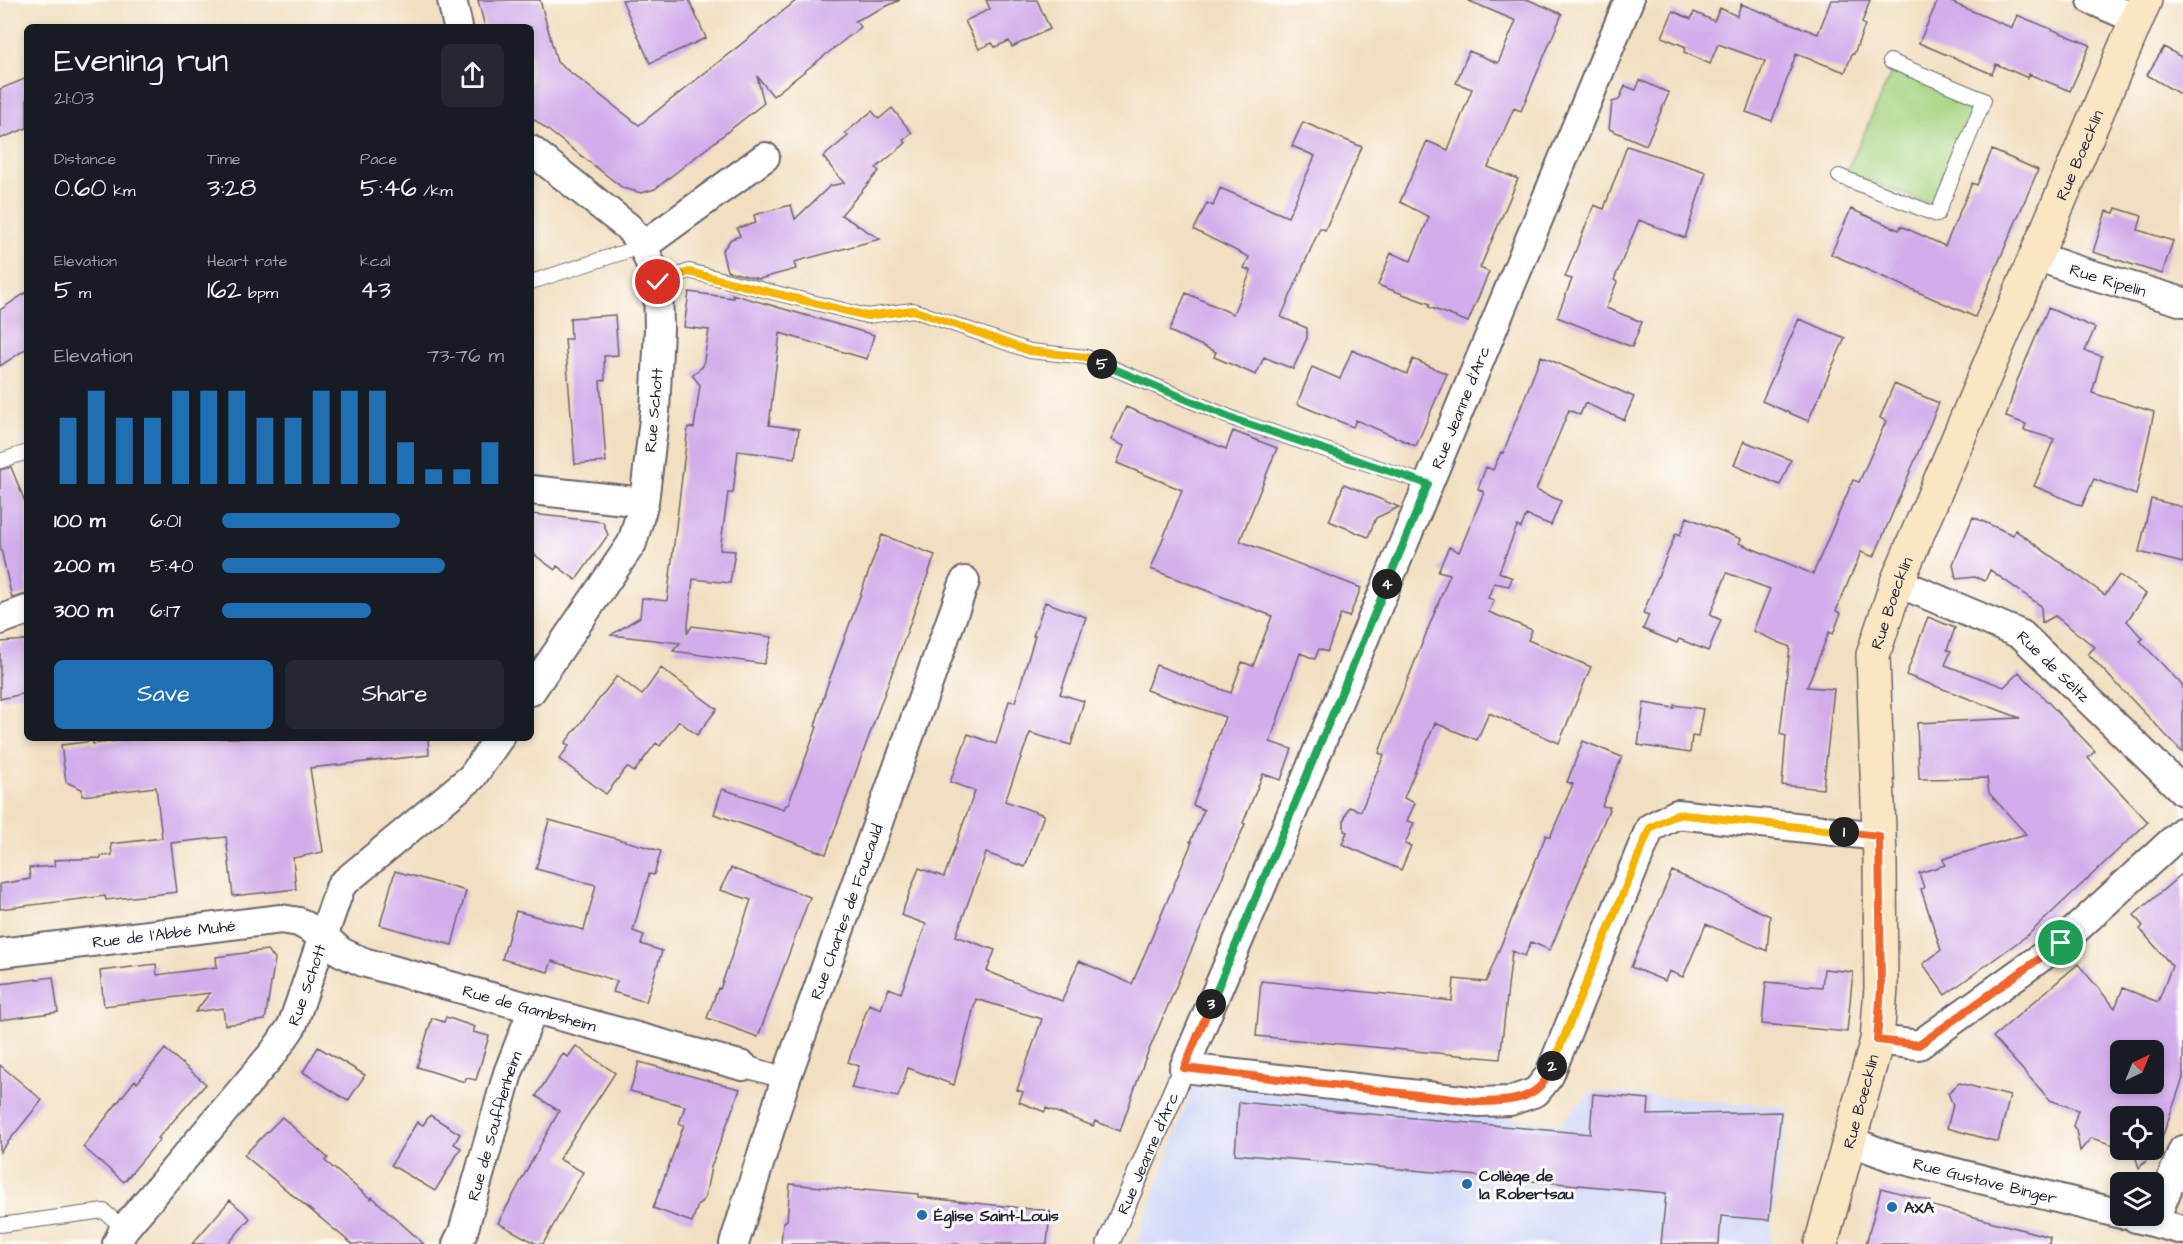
<!DOCTYPE html>
<meta charset="utf-8">
<style>
:root{--surface:#171b24;--page:#242831;--text:#f1f3f6;--muted:#9ea1a6;--accent:#1f6fb2}
body{margin:0;font-family:"Architects Daughter",sans-serif;background:var(--page);color:var(--text);height:100vh;display:flex;flex-direction:column;font-size:22px;white-space:nowrap}
*{box-sizing:border-box;margin:0}
p{font-size:20px;color:var(--muted)}
.icon{flex:none;width:33px;height:33px;fill:none;stroke:currentColor;stroke-width:2;stroke-linecap:round;stroke-linejoin:round}
.map{position:relative;flex:1;overflow:hidden}
.details{position:absolute;left:24px;top:24px;width:510px;height:717px;display:flex;flex-direction:column;background:var(--surface);border-radius:9px;box-shadow:0 3px 9px #0003}
.details>*{flex:none}
.needle{width:39px;rotate:43deg}
.tools{position:absolute;left:2110px;top:1040px;display:grid;gap:12px}
.tools a{display:grid;place-items:center;width:54px;height:54px;border-radius:9px;background:var(--surface);box-shadow:0 3px 9px #0003;font-size:30px}
.pin{position:absolute;display:grid;place-items:center;width:51px;height:51px;color:#fff;margin:-26px;border:3px solid #fff;border-radius:50%;box-shadow:0 2px 6px #0007}
.km{position:absolute;width:30px;height:30px;margin:-15px;border-radius:50%;background:#222;color:#fff;font-size:16px;line-height:30px;text-align:center}
.round{display:grid;place-items:center;flex:none;width:63px;height:63px;border-radius:9px;background:var(--page)}
.headline{display:flex;align-items:center;justify-content:space-between;height:102px;padding:0 30px}
h1{font-size:33px;font-weight:600;line-height:45px}
.stats{display:grid;grid-template-columns:repeat(3,1fr);gap:9px;height:102px;padding:6px 30px}
.stats div{display:grid;align-content:center}
.stats b{font-size:26px;font-weight:600}
.stats small{font-size:16px;font-weight:400}
.stats p{font-size:16px}
.chart{height:168px;padding:12px 30px}
.chart p{display:flex;justify-content:space-between}
.chart svg{width:100%;height:108px;margin-top:6px;stroke:var(--accent);stroke-width:6}
.primary-button{display:flex;gap:12px;margin-top:auto;padding:12px 30px}
.primary-button a{flex:1;height:69px;border-radius:9px;background:var(--accent);color:#fff;font-size:24px;font-weight:600;line-height:69px;text-align:center}
.primary-button a+a{background:var(--page);color:var(--text)}
ul{padding:0 30px;list-style:none;font-size:20px}
li{display:grid;grid-template-columns:96px 72px 1fr;align-items:center;height:45px}
li i{height:15px;border-radius:8px;background:var(--accent)}
.map>svg:first-child{display:block}
.built{fill:#d1d9f9}
.green{fill:#a6d583;stroke:#647c5f;stroke-width:1.5}
.building{fill:#d2aceb;fill-rule:evenodd}
.lines{fill:none;stroke-linecap:round;stroke-linejoin:round}
.service-casing{stroke:#6b646a;stroke-width:16}
.pedestrian-casing{stroke:#6b646a;stroke-width:24}
.minor-casing{stroke:#6b646a;stroke-width:32}
.secondary-casing{stroke:#6b646a;stroke-width:36}
.service{stroke:#fff;stroke-width:14}
.pedestrian{stroke:#fff;stroke-width:21}
.minor{stroke:#fff;stroke-width:28}
.secondary{stroke:#fbe6c4;stroke-width:33}
.split-1-casing{stroke:#fff;stroke-width:12}
.split-2-casing{stroke:#fff;stroke-width:12}
.split-3-casing{stroke:#fff;stroke-width:12}
.split-4-casing{stroke:#fff;stroke-width:12}
.split-5-casing{stroke:#fff;stroke-width:12}
.split-6-casing{stroke:#fff;stroke-width:12}
.split-1{stroke:#f0652b;stroke-width:8}
.split-2{stroke:#f5b400;stroke-width:8}
.split-3{stroke:#f0652b;stroke-width:8}
.split-4{stroke:#22a559;stroke-width:8}
.split-5{stroke:#22a559;stroke-width:8}
.split-6{stroke:#f5b400;stroke-width:8}
.poi-dot{fill:#1f6fb2;stroke:#fdfcf7;stroke-width:2}
.labels{text-anchor:middle;stroke-width:6;stroke-linejoin:round;paint-order:stroke}
.street-label{font-size:16px;fill:#22223b;stroke:#fdfcf7}
.poi-label{font-size:16px;font-weight:bold;fill:#22223b;stroke:#fdfcf7;text-anchor:start}
</style>
<div class="map">
<svg width="2183" height="1244" viewBox="0 0 2183 1244">
<rect width="100%" height="100%" fill="#fdfcf7"/>
<filter id="ink" filterUnits="userSpaceOnUse"><feTurbulence type="fractalNoise" baseFrequency=".0167" numOctaves="2"/><feDisplacementMap in="SourceGraphic" scale="12" xChannelSelector="R" yChannelSelector="G"/><feConvolveMatrix kernelMatrix="1 2 1 2 8 2 1 2 1" color-interpolation-filters="sRGB"/></filter>
<filter id="wash" filterUnits="userSpaceOnUse"><feTurbulence type="fractalNoise" baseFrequency=".008" numOctaves="4" result="noise"/><feDisplacementMap in="SourceGraphic" scale="24" xChannelSelector="R" yChannelSelector="G"/><feGaussianBlur stdDeviation="1.35" result="paint"/><feColorMatrix in="noise" values="0 0 0 0 0 0 0 0 0 0 0 0 0 0 0 0 0 1.4 0 .05"/><feComposite in="paint" operator="in"/></filter>
<g filter="url(#wash)">
<rect width="100%" height="100%" fill="#f2dfc1"/>
<path class="built" d="M1194,1083l365,41 33,-33 197,16 -20,137h-633z"/>
<path class="green" d="M1893,69l82,33 -42,103 -87,-32z"/>
<g id="blocks">
<path class="building" d="M478,0h62l17,62 82,63 158,-125h103l-45,21 6,6 -88,69 -16,-20 7,27 -109,86 -14,4 -18,-5 -92,-71v-90h-46z
M622,0h67l17,38 -56,25z
M986,0h51l13,29 -38,18 -3,-6 -14,6 -3,-4 -13,6 -14,-28 25,-12z
M1467,0h62l33,14 -41,97 -7,-3 -26,59 30,12 -38,89 9,4 -21,50 -39,-15 1,-3 -52,-19 13,-32 20,8 18,-44 -29,-15 27,-61 21,9 24,-61 -16,-6 13,-32 29,12 18,-42z
M1831,0h39l-8,23 3,2 -11,29h-2l-7,18 -49,-18 -24,67 -26,-9 19,-51 -47,-17 -8,20 -26,-12 2,-5 -24,-10 11,-26 18,8 3,-7 20,9 6,-13 17,8 4,-12 77,30z
M1938,0h8l66,28 5,-13 73,30 -20,46 -41,-17 -1,4 -32,-14 -4,10 -73,-31z
M2164,47l19,11v38l-36,-21z
M27,78v50l-27,11v-50z
M1640,80l29,13 -23,52 -37,-16 3,-27 7,-2 6,-14 11,4z
M892,108l20,25 -9,7 3,3 -30,25 3,3 -38,44 39,24 -86,23 2,7 -37,10 -32,-8 -5,-20 9,-12 9,-3 -3,-8 19,-5 -2,-8 37,-10 4,14 35,-33 14,-3 -21,-26 25,-21 -3,-3 27,-22 7,8z
M1303,122l59,25 -37,83 -5,-2 -39,89 26,11v10l-14,31 -29,-12 -8,18 -42,-18 2,-5 -47,-21 17,-38 47,21 18,-43 -7,-3 5,-11 -55,-27 13,-27 6,3 7,-18 68,29 27,-61 -23,-10z
M1627,146l79,26 -21,66 -46,-18 -25,60 3,2 -11,26 36,14 -10,25 -75,-30 15,-38 -7,-2 29,-72 10,4z
M1992,150l46,20 -63,147 -144,-63 20,-45 48,21 2,-4 44,20 27,-63 5,2z
M2116,208l26,8 -4,14 35,11 -11,33 -69,-22 13,-41 8,2z
M27,292v56l-27,18v-56z
M689,292l44,6 -1,-4 142,41 -7,24 -87,-26 -11,92 30,4 -4,29 -57,-7 -5,42h-5l-8,57 15,1 -5,32 -37,-4 -6,55 5,-8 80,11 -8,27 -91,-13 7,-8 -69,-8 29,-18 2,-19 25,3 21,-174 6,1 6,-43 -8,-10 11,-9 6,-36 -25,-3z
M2048,308l47,20 -10,23 17,5 -10,37 62,19 -18,83 -42,-16 -12,27 -48,-20 20,-47 -30,-9 2,-6 -20,-7 11,-36z
M615,315l3,40 -14,1 1,24 -5,1 6,81 -31,2 -10,-125h6l-1,-21z
M1799,319l46,19 -37,83 -46,-20z
M1352,350l55,24 6,-15 34,15 -31,72 -60,-26 -3,7 -56,-23 15,-37 28,12z
M1541,356l93,41 -10,23 -39,-17 -5,12 -11,-5 -33,80 25,11 -10,24 -25,-10 -5,13 -4,-2 -18,46 13,6 -3,8 -15,-3 -6,15 6,2 -5,12 43,18 -4,10 63,27 -32,76 -70,-30 -12,27 -42,-17 -31,75 11,5 -8,18 7,2 -9,21 6,2 -10,24 -59,-26 5,-12 -3,-1v-11l5,-13 12,4 23,-56 -5,-2 6,-17 65,-162 -12,-3 11,-24 10,5 25,-60 -6,-3 8,-22 7,3 8,-18 2,1z
M1894,384l45,19 -65,154 -13,-5 -25,59 5,2 -8,21 -4,-2 -22,55 27,2 -11,100 -41,-4 4,-49 -6,-2 10,-87 -37,-16 17,-42 -43,-16 -17,42 11,5 -13,31 -29,-12 -2,4 -34,-14 6,-14 -6,-2 33,-80 4,2 7,-18 54,22 -2,4 74,31 40,-94 6,2 27,-61 -6,-3z
M1126,407l100,42 7,-18 44,17 -37,93 121,47 -12,29 -8,-3 -14,38 -8,-3 -4,10 -15,-6 -30,89 22,7 -11,31 -18,-6 -20,49 2,1 -101,238 -24,69 -25,-10 -2,5 -47,-18 -1,4 -26,-10 4,-10 -6,-2 25,-71 -66,-20 -22,86 -46,-17 -10,29 -47,-9 8,-22 -11,-4 21,-58 12,5 8,-21 12,5 25,-69 -25,-9 18,-47 25,9 31,-86 -25,-9 18,-48 28,10 13,-43 6,1 20,-66h-2l12,-34 41,15 -26,77 24,7 -13,44 -41,-12 -25,68 39,14 -19,52 -39,-14 -30,83 39,14 -8,21 75,30 17,-40 53,23 60,-142h-2l14,-32 -11,-5 32,-88 -79,-27 10,-25 75,28 11,-31 11,4 19,-50 -121,-47 31,-79 -65,-27 7,-17 -13,-6z
M1744,441l47,19 -11,25 -46,-20z
M11,467l16,40v87l-15,4 -12,-53v-75z
M1344,484l55,23 -23,11 -8,19 -39,-16z
M2151,499l32,8v56l-44,-11z
M531,514l72,8 5,13 -32,45 -19,-14 -2,4 -24,-18z
M1973,517l40,18 2,-5 90,65 14,-20 27,19 -19,27 16,18 -3,2 43,45v67l-95,-99 7,-7 -40,-31 -13,7 -1,-17 -51,-36 -5,11 -10,-4 -19,2 -3,-15z
M882,535l53,20 -109,299 -112,-40 8,-25 62,20 2,-4h2l29,-78 -2,-1 11,-37z
M1928,617l27,11 -8,22 4,1 -6,14 59,22 15,-15 76,79 -7,7 60,64 -119,112 -84,61 -22,-31 18,-14 -20,-61 3,-1 -5,-15 26,-8 -2,-6 83,-25 -37,-41 -2,-15 -68,1 -2,-56 103,-5 -114,-43z
M27,640v53l-27,6v-57z
M661,668l56,41 -20,26 -18,-14 -19,25 -4,-3 -22,29 -7,-5 -21,27 -47,-35 10,-13 -4,-3 52,-67 25,19z
M1644,703l30,5v-3l29,4 -5,28 -6,-1 -2,17 -52,-8z
M141,738h287l1,17 -119,13 13,84 -30,6 3,31 -63,7 -7,-59 -55,6 6,49 -71,8 -1,-4 -105,13v-25l30,-5 -1,-11 26,-2 -1,-6 47,-2v-2l11,-1 -1,-11 51,-6 -6,-51 -74,9v-7l-16,-7 -5,-37 32,-4v3z
M1583,741l39,16 -20,49 8,1 -60,143 -19,-8 -6,14 -13,-5 -12,108 -244,-23 5,-55 191,20 2,-22 32,3 60,-147 4,2 23,-53 -6,-2z
M549,820l112,31 -7,24 -5,-1 -16,57 11,4 -3,9 21,7 -16,51 -33,-10 4,-11 -65,-20 -4,11 -46,-13 14,-48 68,19 12,-45 -60,-16z
M731,868l79,29 -52,140 -51,-19 11,-30 2,1 31,-89 -31,-10z
M395,871l71,20 -14,54 -72,-20z
M1672,871l98,45 -3,35 -61,-27 -23,53 -14,-6 -4,10 -34,-14z
M2183,873v205l-28,80 -5,-1 -11,11 -5,-16 -8,-3h28v-33h-33v31l-30,-9 -11,13 -4,-21 -3,-4 5,-16 -28,-10 -57,-63 85,-73 37,44 8,-20 35,14 14,-36 -32,-37 3,-3 -9,-11zM2121,1050h33v33h-33z
M267,950l8,9 -10,61 -40,5 -2,-17 -28,4 15,-19 -106,13 -4,-35 56,-7 1,11 60,-8 -1,-10z
M1824,969l29,3 -6,60 -85,-8 4,-42 56,5z
M53,977l5,35 -58,8v-36z
M446,1017l29,10 -2,5 16,4 -13,44 -10,-2 -1,4 -48,-15 15,-49 12,4z
M576,1046l39,27 -56,86 24,13 -40,72h-6l-39,-21 61,-112 -23,-15 27,-42 5,3z
M318,1047l47,28 -17,26 -45,-29z
M165,1049l41,35 -48,54 2,1 -36,43 -41,-35 52,-67 2,3z
M639,1062l101,27 -29,78 -6,31 -7,7 -6,17 -39,-14 31,-83 -5,-1 6,-18 -55,-15z
M0,1065l42,35 -42,52z
M1959,1083l51,13 -12,46 -51,-14 6,-23 -5,-12z
M1593,1094l56,5 -1,16 133,-3 -12,108 -48,-4 -2,28h-58l5,-51 -431,-39 4,-52 351,32z
M430,1115l30,19 -6,10 7,4 -26,43 -44,-26 26,-43 6,3z
M282,1117l46,41 -3,3 46,38 1,-2 52,47h-72l-108,-89z
M790,1184l74,7v-2l54,5v3l132,14 -3,33h-266l2,-21 4,-3z
M1881,1188l49,13 -1,4 121,32 -1,7h-183z
M230,1200l20,18 -22,26h-36z"/>
</g>
</g>
<g filter="url(#ink)">
<use href="#blocks" fill-opacity="0" stroke="#6b646a" stroke-width="1.5"/>
<g class="lines">
<defs>
<path id="service" d="M1839,176l98,39 47,-115 -94,-39
M531,282l112,-36
M658,282l31,-11 178,45 46,-6 117,41 56,6 153,64 189,63
M0,461l27,-9
M0,1225l104,-14 20,18"/>
<g id="pedestrian">
<path d="M743,1066l43,12"/>
<path id="s1" d="M1108,1244l76,-176"/>
</g>
<g id="minor">
<path d="M452,0l6,27"/>
<path d="M1629,0l-369,890 -76,178 295,34 31,-1 26,-9 13,-16 101,-248 27,-14 202,22"/>
<path d="M2092,0l44,19"/>
<path d="M531,150l97,77 15,19 15,36 1,47 -4,82 -11,91 -12,41 -101,148"/>
<path d="M643,246l122,-89"/>
<path id="s2" d="M2036,256l40,14 107,32"/>
<path d="M531,490l113,12"/>
<path id="s3" d="M1897,582l125,53 161,156"/>
<path d="M0,620l27,-10"/>
<path id="s4" d="M0,953l281,-34 18,3 24,14 18,16 22,10 380,104"/>
<path d="M1877,1040l42,5 142,-102 122,-112"/>
<path id="s5" d="M1850,1141l42,16 229,57"/>
<path d="M2136,1218l47,12"/>
<path d="M2154,1222l29,-72"/>
<path id="s6" d="M117,1244l7,-15 150,-177 18,-26 49,-141 131,-108 27,-39"/>
<path id="s7" d="M457,1244l6,-12 45,-159 25,-64"/>
<path id="s8" d="M734,1244l52,-166 179,-497"/>
</g>
<g id="secondary">
<path id="s9" d="M1821,1244l56,-204 4,-52 -1,-127 -7,-206 24,-73 248,-582"/>
</g>
</defs>
<use href="#service" class="service-casing"/>
<use href="#pedestrian" class="pedestrian-casing"/>
<use href="#minor" class="minor-casing"/>
<use href="#secondary" class="secondary-casing"/>
<use href="#service" class="service"/>
<use href="#pedestrian" class="pedestrian"/>
<use href="#minor" class="minor"/>
<use href="#secondary" class="secondary"/>
</g>
</g>
<g class="lines" filter="url(#ink)">
<defs>
<path id="split-1" d="M1844,832l35,4 2,152 -4,52 42,5 142,-102"/>
<path id="split-2" d="M1552,1066l98,-238 27,-14 167,18"/>
<path id="split-3" d="M1211,1004l-27,64 295,34c32,-1 61,-1 73,-36"/>
<path id="split-4" d="M1211,1004l176,-420"/>
<path id="split-5" d="M1102,364l137,57 189,63 -41,100"/>
<path id="split-6" d="M658,282l31,-10 178,44 46,-6 117,41 56,6 16,7"/>
</defs>
<use href="#split-1" class="split-1-casing"/>
<use href="#split-2" class="split-2-casing"/>
<use href="#split-3" class="split-3-casing"/>
<use href="#split-4" class="split-4-casing"/>
<use href="#split-5" class="split-5-casing"/>
<use href="#split-6" class="split-6-casing"/>
<use href="#split-1" class="split-1"/>
<use href="#split-2" class="split-2"/>
<use href="#split-3" class="split-3"/>
<use href="#split-4" class="split-4"/>
<use href="#split-5" class="split-5"/>
<use href="#split-6" class="split-6"/>
</g>
<g class="poi-dot">
<circle cx="1467" cy="1184" r="6"/>
<circle cx="1892" cy="1207" r="6"/>
<circle cx="922" cy="1215" r="6"/>
</g>
<g class="labels">
<g class="street-label">
<text dy="6" stroke="none"><textPath href="#s9" startOffset="1138">Rue Boecklin</textPath></text>
<text dy="6" stroke="none"><textPath href="#s2" startOffset="76">Rue Ripelin</textPath></text>
<text transform="translate(1460 407) rotate(-68)" y="6">Rue Jeanne d'Arc</text>
<text transform="translate(653 410) rotate(-85)" y="6">Rue Schott</text>
<text dy="6" stroke="none"><textPath href="#s9" startOffset="652">Rue Boecklin</textPath></text>
<text dy="6" stroke="none"><textPath href="#s3" startOffset="180">Rue de Seltz</textPath></text>
<text dy="6" stroke="none"><textPath href="#s8" startOffset="351">Rue Charles de Foucauld</textPath></text>
<text dy="6" stroke="none"><textPath href="#s4" startOffset="165">Rue de l'Abbé Muhé</textPath></text>
<text dy="6" stroke="none"><textPath href="#s6" startOffset="324">Rue Schott</textPath></text>
<text dy="6" stroke="none"><textPath href="#s4" startOffset="550">Rue de Gambsheim</textPath></text>
<text dy="6" stroke="none"><textPath href="#s9" startOffset="148">Rue Boecklin</textPath></text>
<text dy="6" stroke="none"><textPath href="#s7" startOffset="124">Rue de Soufflenheim</textPath></text>
<text dy="6" stroke="none"><textPath href="#s1" startOffset="99">Rue Jeanne d'Arc</textPath></text>
<text dy="6" stroke="none"><textPath href="#s5" startOffset="141">Rue Gustave Binger</textPath></text>
</g>
<g class="poi-label">
<text x="1479" y="1181">Collège de<tspan x="1479" dy="18">la Robertsau</tspan></text>
<text x="1904" y="1213">AXA</text>
<text x="934" y="1221">Église Saint-Louis</text>
</g>
</g>
</svg>
<div class="tools">
<a><svg class="needle" viewBox="-14 -14 28 28"><path d="M0-13l5 13h-10z" fill="#e53935"/><path d="M0 13l5-13h-10z" fill="#9ea1a6"/></svg></a>
<a><svg class="icon" aria-label="locate" viewBox="0 0 24 24"><circle cx="12" cy="12" r="6"/><path d="M12 2v4M12 18v4M2 12h4M18 12h4"/></svg></a>
<a><svg class="icon" aria-label="layers" viewBox="0 0 24 24"><path d="M12 4l9 5-9 5-9-5zM3 14l9 5 9-5"/></svg></a>
</div>
<div class="pin" style="left:2061px;top:943px;background:#1e9e55"><svg class="icon" aria-label="arrive" viewBox="0 0 24 24"><path d="M6 21V4h12l-3 4 3 4H6"/></svg></div>
<div class="pin" style="left:658px;top:282px;background:#d93025"><svg class="icon" aria-label="check" viewBox="0 0 24 24"><path d="M5 12l5 5 9-10"/></svg></div>
<b class="km" style="left:1844px;top:832px">1</b>
<b class="km" style="left:1552px;top:1066px">2</b>
<b class="km" style="left:1211px;top:1004px">3</b>
<b class="km" style="left:1387px;top:584px">4</b>
<b class="km" style="left:1102px;top:364px">5</b>
<section class="details">
<div class="headline"><div><h1>Evening run</h1><p>21:03</p></div><a class="round"><svg class="icon" aria-label="share" viewBox="0 0 24 24"><path d="M12 15V3M7 8l5-5 5 5M5 13v7h14v-7"/></svg></a></div>
<div class="stats">
<div><p>Distance</p><b>0.60<small> km</small></b></div>
<div><p>Time</p><b>3:28</b></div>
<div><p>Pace</p><b>5:46<small> /km</small></b></div>
</div>
<div class="stats">
<div><p>Elevation</p><b>5<small> m</small></b></div>
<div><p>Heart rate</p><b>162<small> bpm</small></b></div>
<div><p>kcal</p><b>43</b></div>
</div>
<div class="chart"><p><span>Elevation</span>73–76 m</p>
<svg viewBox="0 0 160 44" preserveAspectRatio="none"><path d="M5 44V17M15 44V6M25 44V17M35 44V17M45 44V6M55 44V6M65 44V6M75 44V17M85 44V17M95 44V6M105 44V6M115 44V6M125 44V27M135 44V38M145 44V38M155 44V27"/></svg>
</div>
<ul>
<li><b>100 m</b>6:01<i style="width:63%"></i></li>
<li><b>200 m</b>5:40<i style="width:79%"></i></li>
<li><b>300 m</b>6:17<i style="width:53%"></i></li>
</ul>
<div class="primary-button"><a>Save</a><a>Share</a></div>
</section>
</div>
